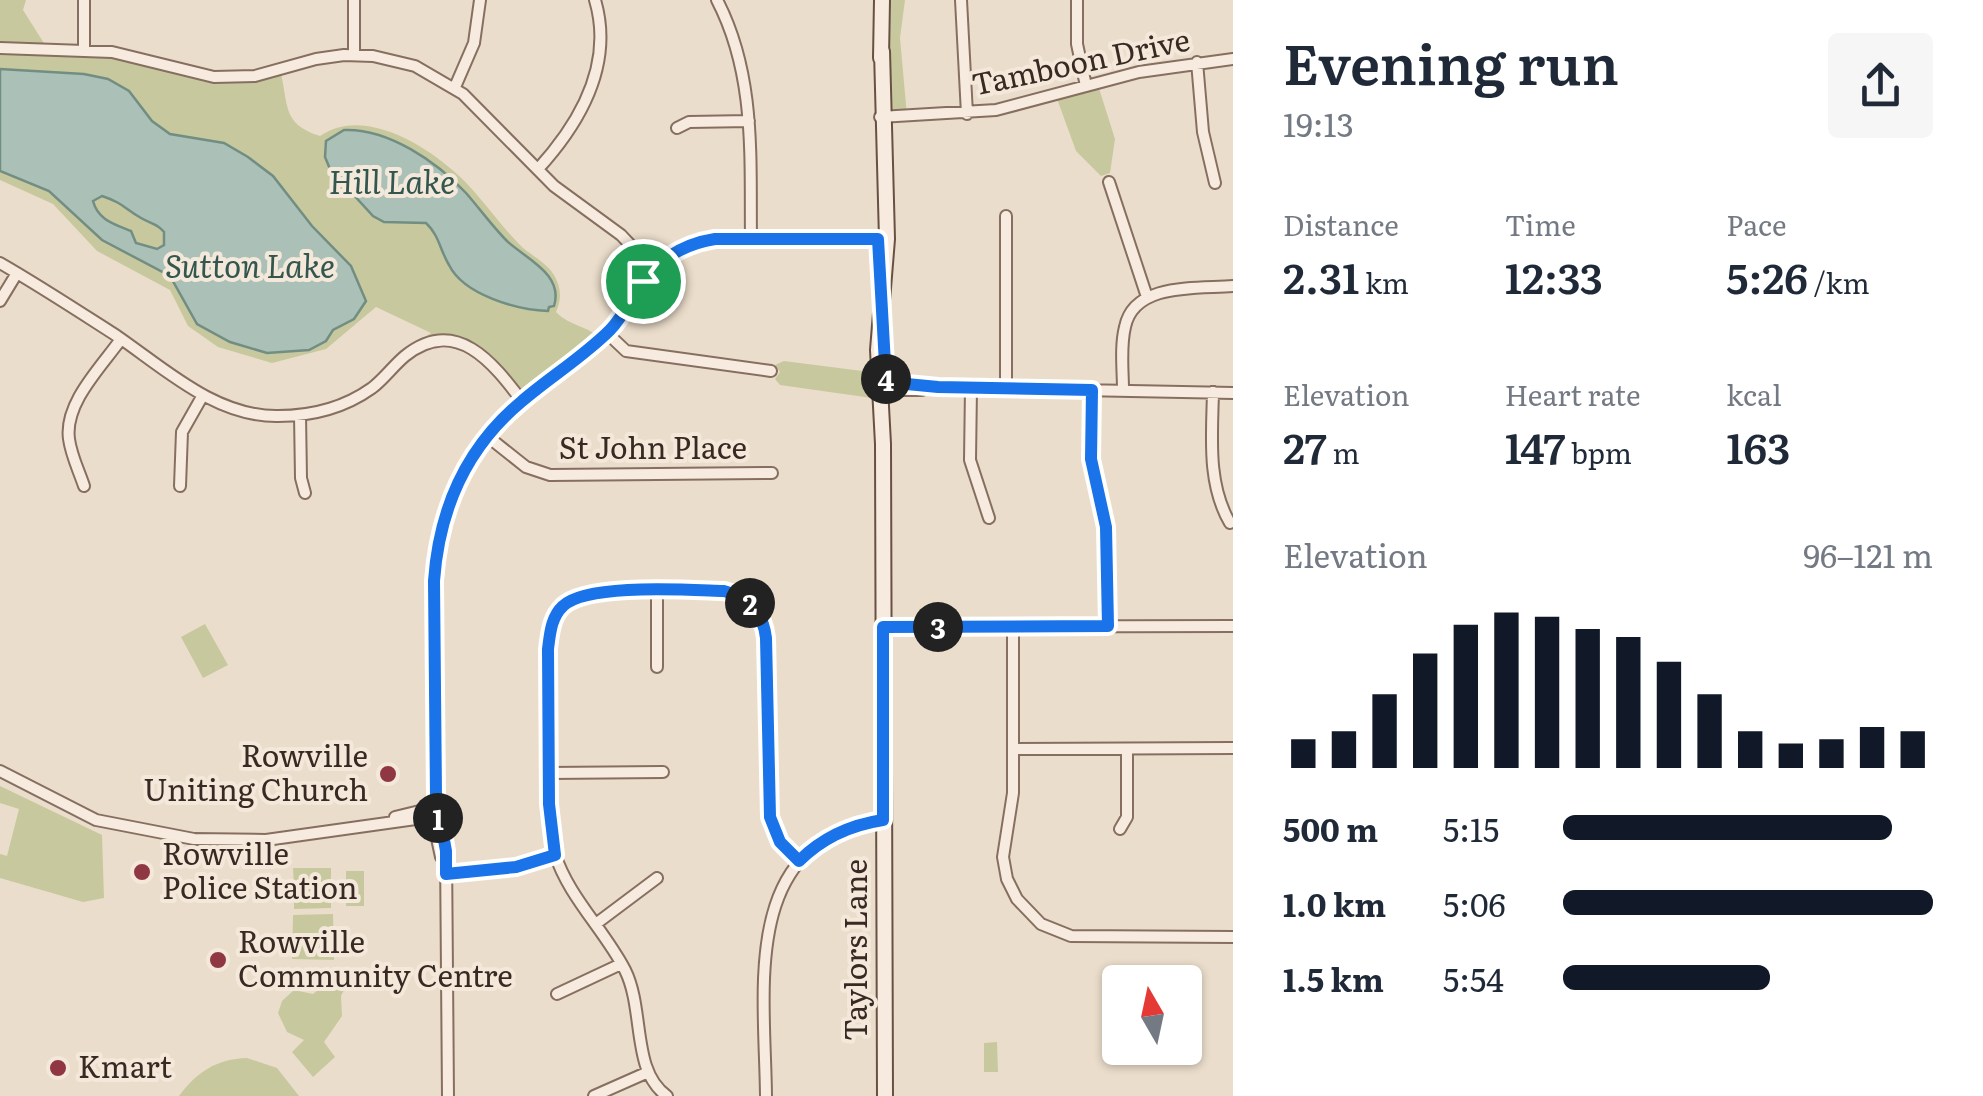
<!DOCTYPE html>
<meta charset="utf-8">
<style>
:root{--surface:#fff;--page:#f6f6f7;--text:#1f2937;--muted:#747a83;--accent:#111827}
body{margin:0;font-family:Literata,serif;background:var(--page);color:var(--text);height:100vh;display:flex;flex-direction:column;font-size:38px;white-space:nowrap}
*{box-sizing:border-box;margin:0}
p{font-size:32px;color:var(--muted)}
.icon{flex:none;width:55px;height:55px;fill:none;stroke:currentColor;stroke-width:2;stroke-linecap:round;stroke-linejoin:round}
.map{position:relative;flex:1;overflow:hidden}
.drawer{display:flex;flex-direction:column;background:var(--surface);width:750px}
.drawer>*{flex:none}
.needle{width:65px;rotate:351deg}
.buttons{position:absolute;left:1102px;top:965px;display:grid;gap:20px}
.buttons a{display:grid;place-items:center;width:100px;height:100px;border-radius:10px;background:var(--surface);box-shadow:0 2px 8px #0004;font-size:50px}
.pin{position:absolute;display:grid;place-items:center;width:85px;height:85px;color:#fff;margin:-42px;border:5px solid #fff;border-radius:50%;box-shadow:0 2px 10px #0007}
.km{position:absolute;width:50px;height:50px;margin:-25px;border-radius:50%;background:#222;color:#fff;font-size:28px;line-height:50px;text-align:center}
.round{display:grid;place-items:center;flex:none;width:105px;height:105px;border-radius:10px;background:var(--page)}
.headline{display:flex;align-items:center;justify-content:space-between;height:170px;padding:0 50px}
h1{font-size:55px;font-weight:600;line-height:75px}
.figures{display:grid;grid-template-columns:repeat(3,1fr);gap:15px;height:170px;padding:10px 50px}
.figures div{display:grid;align-content:center}
.figures b{font-size:42px;font-weight:600}
.figures small{font-size:28px;font-weight:400}
.figures p{font-size:28px}
.chart{height:280px;padding:20px 50px}
.chart p{display:flex;justify-content:space-between}
.chart svg{width:100%;height:180px;margin-top:10px;stroke:var(--accent);stroke-width:6}
ul{padding:0 50px;list-style:none;font-size:32px}
li{display:grid;grid-template-columns:160px 120px 1fr;align-items:center;height:75px}
li i{height:25px;border-radius:12px;background:var(--accent)}
main{display:flex;flex:1;min-height:0}
.map>svg:first-child{display:block}
.green{fill:#c8c89f}
.water{fill:#abc0b7;stroke:#728e83;stroke-width:2.5;fill-rule:evenodd}
.lines{fill:none;stroke-linecap:round;stroke-linejoin:round}
.street-casing{stroke:#866f61;stroke-width:14}
.secondary-casing{stroke:#685144;stroke-width:18}
.street{stroke:#f6ebde;stroke-width:10}
.secondary{stroke:#f6ebde;stroke-width:14}
.route-casing{stroke:#fff;stroke-width:20}
.route{stroke:#1a73e8;stroke-width:12}
.poi-dot{fill:#8f3743;stroke:#f3e8da;stroke-width:4}
.labels{text-anchor:middle;stroke-width:8;stroke-linejoin:round;paint-order:stroke}
.street-label{font-size:30px;fill:#382a22;stroke:#f3e8da}
.poi-label{font-size:30px;fill:#382a22;stroke:#f3e8da;text-anchor:start}
.water-label{font-size:32px;font-style:italic;fill:#33564f;stroke:#f3e8da}
</style>
<main>
<div class="map">
<svg width="1233" height="1096" viewBox="0 0 1233 1096">
<rect width="100%" height="100%" fill="#ebddcb"/>
<path class="green" d="M0,0h26l-3,10 24,38 37,1 111,26 85,-5c9,34 1,54 40,66 43,-30 106,9 138,39 23,21 40,48 62,70 10,10 26,17 34,30 7,12 8,24 2,37 15,15 33,14 45,27l-79,62 -49,-53 -39,-5 -2,-6 -27,12 26,-16 -55,-26 -50,42 -54,14 -54,-16 -30,-21 -18,-36 -73,-39 -44,-47 -53,-24z
M882,0h23l-5,38 7,78h-22z
M1097,82l18,57 -5,34 -9,3 -25,-25 -20,-55z
M784,361l94,12 1,26 -99,-14 -5,-6 5,-7 -5,-7z
M205,624l23,41 -25,13 -22,-41z
M0,786l102,49 2,63 -21,4 -83,-24v-24l7,2 12,-47 -19,-6z
M293,868h38v19l-3,1 3,2v18l-37,1v-19l3,-1 -3,-2z
M346,871h18v35h-18z
M333,914l1,46 -42,-1 1,-44z
M330,984l14,6 -3,6 1,20 -18,26 11,15 -22,20 -21,-25 12,-12 -17,-8 -9,-19 4,-12 12,-11 19,4 11,-9z
M997,1042l1,30h-14v-29z
M247,1058l30,10 22,28h-120c18,-24 37,-37 68,-38z"/>
<path class="water" d="M0,69l84,5 24,5 21,12 23,30 18,13 54,9 24,14 25,19 39,50 39,40 15,35 -12,18 -21,11 -7,11 -17,9 -42,3 -37,-11 -33,-18 -27,-48 -68,-36 -53,-49 -49,-20zM102,196c21,7 22,12 39,22 10,6 16,5 23,14v13l-7,4 -21,-6 -5,-12c-17,-7 -33,-11 -38,-30z
M344,130c44,-2 93,32 122,63 14,16 27,34 41,48 19,18 57,33 47,65l-5,1 -1,4c-31,-1 -84,-16 -99,-46 -9,-15 -10,-30 -23,-42l-42,-1 -11,-6 -43,-47 -5,-12 1,-16z"/>
<g class="lines">
<defs>
<path id="street" d="M717,0c39,75 33,157 34,239
M961,0l6,114
M1077,0v44l9,42
M0,48l112,4 102,25 41,-1 61,-17 28,-4 29,1 42,10 48,28 91,92 67,49 36,38
M84,49v-49
M354,55v-55
M1197,62l6,70 12,51
M455,87l19,-44 6,-43
M880,117l116,-7 143,-38 94,-13
M677,128l12,-6 60,-1
M538,169c42,-46 76,-105 57,-169
M1109,182l38,115
M0,263c40,23 78,48 117,73 48,33 99,81 161,80 33,0 66,-8 94,-28 12,-9 21,-22 33,-32 51,-41 88,7 117,45
M0,301l17,-28
M607,333l19,18 145,20
M879,382l92,6 262,5
M971,388l-1,72 19,58
M1006,388v-172
M879,390h43
M1092,390v82l14,55 1,99
M1123,390c0,-20 -3,-43 2,-63 9,-45 73,-38 108,-41
M1213,392c-1,44 -6,92 17,131
M300,415l1,63 4,15
M487,436l39,31 24,8 222,-2
M84,486c-5,-15 -13,-31 -15,-47 -5,-36 33,-73 52,-100
M180,486l2,-54 21,-37
M883,627l350,-1
M1013,627v166l-10,64 4,22 10,20 24,25 30,12 162,1
M657,667v-76
M1014,749l219,-1
M0,771l96,49 98,19 72,1 171,-24
M549,773l114,-1
M437,816l-2,13 6,28
M395,817l41,-10
M1120,829l7,-12v-68
M446,874l70,-7 39,-12
M597,923l60,-45
M557,994l64,-30
M448,1096l-2,-245 -10,-54 -2,-216c11,-141 78,-164 173,-248l47,-64 26,-19 21,-9 186,-2
M594,1096l52,-23
M667,1096c-36,-25 -22,-86 -42,-126 -20,-39 -57,-74 -70,-116 -11,-39 -6,-82 -6,-122 -1,-32 -5,-67 1,-98 2,-13 7,-25 18,-32 29,-20 78,-11 112,-12 30,0 64,-4 81,27 14,28 5,151 7,189l7,26 24,29
M766,1096c-1,-107 -27,-256 117,-276"/>
<path id="secondary" d="M882,51l5,188 -9,111 5,94 2,652
M881,58l1,-58"/>
</defs>
<use href="#street" class="street-casing"/>
<use href="#secondary" class="secondary-casing"/>
<use href="#street" class="street"/>
<use href="#secondary" class="secondary"/>
</g>
<g class="lines">
<defs>
<path id="route" d="M715,239h163l8,143 52,5 154,3 -1,69 15,68 2,99 -225,1v193c-33,5 -60,17 -84,41l-19,-19 -10,-25 -4,-179c-3,-26 -18,-41 -42,-47 -36,-1 -137,-8 -161,15 -12,11 -13,28 -15,43l1,155 6,51 -39,12 -70,7v-23l-10,-55 -2,-215c5,-71 31,-132 87,-179 29,-25 62,-45 89,-72 11,-11 17,-24 25,-38 17,-29 47,-48 80,-53z"/>
</defs>
<use href="#route" class="route-casing"/>
<use href="#route" class="route"/>
</g>
<g class="poi-dot">
<circle cx="388" cy="774" r="10"/>
<circle cx="142" cy="872" r="10"/>
<circle cx="218" cy="960" r="10"/>
<circle cx="58" cy="1068" r="10"/>
</g>
<g class="labels">
<g class="street-label">
<text transform="translate(1081 63) rotate(-12)" y="10">Tamboon Drive</text>
<text x="653" y="459">St John Place</text>
<text transform="translate(857 950) rotate(-90)" y="10">Taylors Lane</text>
</g>
<g class="poi-label">
<text x="368" y="767" text-anchor="end">Rowville<tspan x="368" dy="34">Uniting Church</tspan></text>
<text x="162" y="865">Rowville<tspan x="162" dy="34">Police Station</tspan></text>
<text x="238" y="953">Rowville<tspan x="238" dy="34">Community Centre</tspan></text>
<text x="78" y="1078">Kmart</text>
</g>
<g class="water-label">
<text x="392" y="194">Hill Lake</text>
<text x="250" y="278">Sutton Lake</text>
</g>
</g>
</svg>
<div class="buttons">
<a><svg class="needle" viewBox="-14 -14 28 28"><path d="M0-13l5 13h-10z" fill="#e53935"/><path d="M0 13l5-13h-10z" fill="#747a83"/></svg></a>
</div>
<div class="pin" style="left:643px;top:281px;background:#1e9e55"><svg class="icon" aria-label="arrive" viewBox="0 0 24 24"><path d="M6 21V4h12l-3 4 3 4H6"/></svg></div>
<b class="km" style="left:438px;top:818px">1</b>
<b class="km" style="left:750px;top:603px">2</b>
<b class="km" style="left:938px;top:627px">3</b>
<b class="km" style="left:886px;top:379px">4</b>
</div>
<section class="drawer">
<div class="headline"><div><h1>Evening run</h1><p>19:13</p></div><a class="round"><svg class="icon" aria-label="share" viewBox="0 0 24 24"><path d="M12 15V3M7 8l5-5 5 5M5 13v7h14v-7"/></svg></a></div>
<div class="figures">
<div><p>Distance</p><b>2.31<small> km</small></b></div>
<div><p>Time</p><b>12:33</b></div>
<div><p>Pace</p><b>5:26<small> /km</small></b></div>
</div>
<div class="figures">
<div><p>Elevation</p><b>27<small> m</small></b></div>
<div><p>Heart rate</p><b>147<small> bpm</small></b></div>
<div><p>kcal</p><b>163</b></div>
</div>
<div class="chart"><p><span>Elevation</span>96–121 m</p>
<svg viewBox="0 0 160 44" preserveAspectRatio="none"><path d="M5 44V37M15 44V35M25 44V26M35 44V16M45 44V9M55 44V6M65 44V7M75 44V10M85 44V12M95 44V18M105 44V26M115 44V35M125 44V38M135 44V37M145 44V34M155 44V35"/></svg>
</div>
<ul>
<li><b>500 m</b>5:15<i style="width:89%"></i></li>
<li><b>1.0 km</b>5:06<i style="width:100%"></i></li>
<li><b>1.5 km</b>5:54<i style="width:56%"></i></li>
</ul>
</section>
</main>
